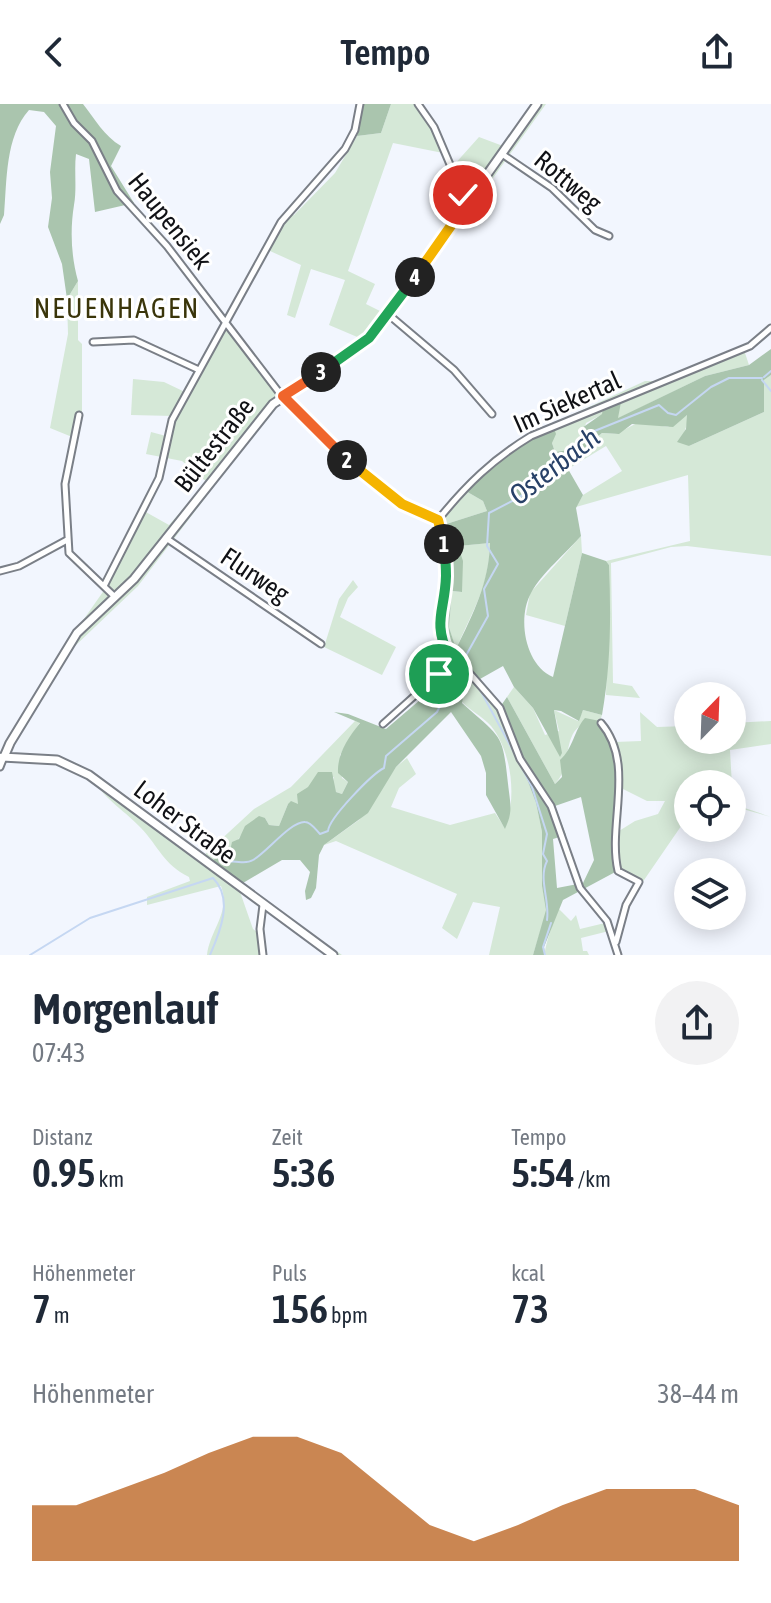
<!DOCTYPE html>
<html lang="de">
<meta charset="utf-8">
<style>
:root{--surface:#fff;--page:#f2f2f3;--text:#1f2937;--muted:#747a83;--accent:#b45309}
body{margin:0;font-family:"Asap Condensed",sans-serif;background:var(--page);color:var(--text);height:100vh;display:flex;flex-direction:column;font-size:30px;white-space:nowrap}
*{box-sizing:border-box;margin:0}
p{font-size:26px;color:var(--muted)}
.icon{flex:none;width:44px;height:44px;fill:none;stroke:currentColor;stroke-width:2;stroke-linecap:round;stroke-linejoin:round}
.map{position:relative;height:851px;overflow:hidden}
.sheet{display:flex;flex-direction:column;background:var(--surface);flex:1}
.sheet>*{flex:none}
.needle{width:52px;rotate:23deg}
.controls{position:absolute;left:674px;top:578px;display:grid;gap:16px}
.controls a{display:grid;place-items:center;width:72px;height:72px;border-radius:50%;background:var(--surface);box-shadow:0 4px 20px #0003;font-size:40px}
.pin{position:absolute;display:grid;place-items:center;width:68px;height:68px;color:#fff;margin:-34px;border:4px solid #fff;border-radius:50%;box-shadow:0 2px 8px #0007}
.km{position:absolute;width:40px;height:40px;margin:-20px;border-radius:50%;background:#222;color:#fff;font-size:22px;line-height:40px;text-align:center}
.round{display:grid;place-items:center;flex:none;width:84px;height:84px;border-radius:42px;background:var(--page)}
.summary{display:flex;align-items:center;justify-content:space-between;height:136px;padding:0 32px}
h1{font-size:44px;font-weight:600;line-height:60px}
.metrics{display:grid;grid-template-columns:repeat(3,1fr);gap:12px;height:136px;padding:8px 32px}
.metrics div{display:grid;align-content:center}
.metrics b{font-size:40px;font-weight:600}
.metrics small{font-size:22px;font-weight:400}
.metrics p{font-size:22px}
.chart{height:224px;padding:16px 32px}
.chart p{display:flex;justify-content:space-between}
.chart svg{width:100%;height:144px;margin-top:8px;fill:var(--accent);opacity:.7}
header{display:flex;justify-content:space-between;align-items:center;height:104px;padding:0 32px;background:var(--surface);font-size:36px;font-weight:600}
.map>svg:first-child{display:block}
.green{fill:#d5e8d7}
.forest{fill:#aac5ae;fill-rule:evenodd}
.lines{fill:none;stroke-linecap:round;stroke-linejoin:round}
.stream{stroke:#c5d7f2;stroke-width:2}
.street-casing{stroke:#7a7f87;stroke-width:9}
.secondary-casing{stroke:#7a7f87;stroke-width:11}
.street{stroke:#fff;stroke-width:5}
.secondary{stroke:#fff;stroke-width:7}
.split-1-casing{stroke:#fff;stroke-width:16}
.split-2-casing{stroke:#fff;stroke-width:16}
.split-3-casing{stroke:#fff;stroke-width:16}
.split-4-casing{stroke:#fff;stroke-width:16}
.split-5-casing{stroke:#fff;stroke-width:16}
.split-1{stroke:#22a559;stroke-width:10}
.split-2{stroke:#f5b400;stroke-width:10}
.split-3{stroke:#f0652b;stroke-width:10}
.split-4{stroke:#22a559;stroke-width:10}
.split-5{stroke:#f5b400;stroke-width:10}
.labels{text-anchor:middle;stroke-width:6;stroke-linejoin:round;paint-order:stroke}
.street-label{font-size:26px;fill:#101115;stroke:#fff}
.neighbourhood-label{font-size:28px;letter-spacing:2px;fill:#3a350a;stroke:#fff}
.water-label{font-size:28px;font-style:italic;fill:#284168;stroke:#fff}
</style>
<header><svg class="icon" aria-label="back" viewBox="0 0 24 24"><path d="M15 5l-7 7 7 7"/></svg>Tempo<svg class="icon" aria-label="share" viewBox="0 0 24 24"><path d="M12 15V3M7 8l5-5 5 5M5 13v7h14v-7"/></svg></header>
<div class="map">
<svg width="771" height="851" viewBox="0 0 771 851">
<rect width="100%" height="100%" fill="#f2f6fe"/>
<path class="green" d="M391,0h30l27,50 -55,-11 -45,128 27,13 -9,20 18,9 -22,26 -33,-14 16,-45 -34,-11 -16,49 -8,-3 14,-50 -31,-14 17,-35 7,-1 41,-42 22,-37 24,-3z
M533,0h13l-101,141 -7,-4 31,-42 -16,-33 26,-29 24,9z
M78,177v59l4,4v74l-5,21 -27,-11 18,-94 -1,-35z
M224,222l64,71 -15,12 -135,177 -63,60 -8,-3 38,-54 39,-78 25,14 38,-43 -25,-21 -36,-7 5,-22 15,4 7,-20 -42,-1 2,-36 31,3 23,11z
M743,243l6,18 -44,11 -88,43 1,-7 -15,-3v5l-17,9 -8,27 -23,2 -3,-9 2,-15 -4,-3 95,-44h13z
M771,271v181l-84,-10 -16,1 -60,16 2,120 19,3 8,12 -34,-3 3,-130 -3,-4 84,-20 -2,-66 -112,32 7,-12 39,-24 -16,-25 -38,23 2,-9 32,-27 14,1 23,-12 29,5 19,-12 2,3 -6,18 6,10 75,-34v-32z
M464,386l19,11 4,10 -47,15 -3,-3z
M581,432l1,17 -17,73 -39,-11 4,-22z
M490,439c-1,46 -18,67 -34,107l-7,-23 3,-36 9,1 -4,-46z
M353,476l5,7 -10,11 -8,19 56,30 -14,28 -58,-28 15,-48z
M469,568l11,7 20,28 36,96 6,29v54l5,24 -14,45h-44l11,-48 -27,-5 -16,37 -15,-11 15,-34 -121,-53 -12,4 35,-25 37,-53 11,-9 9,16 -17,14 -8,19 59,18 45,-12 10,15c12,-30 7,-76 -14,-102 -8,-9 -20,-15 -29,-24z
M514,583l19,21 12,27 14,-4 -5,-21 24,11 5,-11 19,5 -2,6c-43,0 -24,41 -45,63l-48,-87z
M640,608l17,15 31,-1v14h44v-17l39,-2v23l-41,6 3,54 38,13 -39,-11v-22h-44v32l-46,67 -23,-13 -3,-15 3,-24 16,-10 23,-7 7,-13h-18l-26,-13 -6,-46 26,-1z
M355,617l5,1 -20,33 2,23 6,4 -6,12 -6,-2 -4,-6 2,-9 -29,12 -6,16 -11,-1 -9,22 -10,-1 -4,-7 -21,13 -14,20 -11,6 15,21 108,77h-15l-88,-66 14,40 4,3 3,23h-53c3,-25 24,-43 14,-69l-74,19v-8l43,-16 -1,-4c-26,-13 -30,-30 -48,-49 -20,-21 -37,-28 -52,-55l114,83 51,-47 37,-22z
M558,804l13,13 5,-6 4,14 25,-6 4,8 -28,7 2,13h4l2,4h-44c-1,-8 10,-37 13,-47z"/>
<path class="forest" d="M0,0h83c12,15 21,32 38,42l-10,20 23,37 -39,9 -6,-53 -13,-5c-2,16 1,35 -2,51 -4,25 -3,51 4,76l-11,18 -5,-35 -14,-37 4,-29 -2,-26 6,-46 -12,-14 -15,-2c-24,27 -22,71 -25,105l-4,9z
M364,0h27l-10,29 -24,3z
M771,245v26l-7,5v32l-75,34 -12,-4 9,-13 1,-14 -14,12 -41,-3 -13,10 -17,-1 -32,27 -2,9 15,26 -7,13 5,28c-14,16 -40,38 -50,57 -14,25 -6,72 22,84l29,-124 24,8 3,4c2,50 2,100 -7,150l-19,-5 -4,11 -18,-10 -7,-1 8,43 -2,4 -27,-49 -19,-21 -11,-21 -23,13 -11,-6 -7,30c44,39 40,30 47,89 2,15 3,22 -4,37l-19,-34v-22l-5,-17 -30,-44 -55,55 -28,46 -44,32 -5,10 -3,33 -5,10 -5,2 -1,-9 5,-19 -10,-12h-18l-39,23 -32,-22 19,-10 2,-9 7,-3 6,-13 14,-10 6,2 4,7 10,1 9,-22 3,-3 7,3 -1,-10 11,-7 10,-15h14l4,20 6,2 6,-12 -10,-9c-1,-19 10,-35 22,-50l-26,-11 14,2 38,15 48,-41 13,-18 -9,-11 3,-9 -5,-16 10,-57 -6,-51 47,-15 -4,-10 -19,-11c29,-24 54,-49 90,-62l2,6 -4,9 3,9 22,-3 5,-21 20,-14 1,-5 18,-7 -3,16 87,-42 44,-11zM490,439c-1,40 -17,71 -34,106l-7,-22 3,-36 10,1 1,-31 -5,-15z
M507,593l48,87 7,-7 -2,-17c13,-11 14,-30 25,-42l15,3c37,41 10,101 19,149l-56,30 -19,47 1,8h-12l13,-45 -4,-24v-54l-6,-29 -36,-96zM581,693l13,63 -11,23 -26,5 -4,-49 13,-4 -11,-29z"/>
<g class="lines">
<path class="stream" d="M764,273l7,-6
M762,276l9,11
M466,568l-7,-4 29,-52 -4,-27 14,-25 -11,-18 2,-33 31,-16 72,-65 67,-27 9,8 8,2 35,-28 18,-9h33
M478,582l39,72
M520,660l12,23 15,47 -4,20 4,7c-9,18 3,39 0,59
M228,758c9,-2 17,3 25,-2 14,-8 38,-39 52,-38 6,0 11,8 15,12l8,-3c1,-13 44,-57 56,-63l2,-12 51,-44 21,-42
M30,851l60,-37 123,-40c21,21 7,54 -3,77
M545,851l-2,-8 8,-24"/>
<defs>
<path id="street" d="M63,0l11,19 18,18 25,50 50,55 111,145 78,79 46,34 36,16
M418,0l16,23 29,68 6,5
M502,50l50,34 43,42 14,6
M389,211l65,55 38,44
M93,238l41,-2 65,30
M79,311l-14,69 4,69 46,44
M438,416l5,10 3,48 -6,27v32l9,20 16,11 35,40 20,51 31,47 29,82 27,33 11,34
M438,416c28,-35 55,-61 93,-84l219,-90 21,-18
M166,434l155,106
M0,467l19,-5 48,-26
M104,482l55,-108 13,-58 109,-198 64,-73 10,-19 5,-26
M601,619c35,41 6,101 17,148l21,11 -13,23 -10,37
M383,620l56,-50 10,-17
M0,663l4,-10
M263,801l-3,24 3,26"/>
<path id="secondary" d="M2,653l55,3 32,15 244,180
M4,653l6,-14 67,-110 57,-54 139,-175 78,-52 28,-25 158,-223"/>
</defs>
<use href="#street" class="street-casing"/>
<use href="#secondary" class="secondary-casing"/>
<use href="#street" class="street"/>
<use href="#secondary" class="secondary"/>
</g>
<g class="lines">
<defs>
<path id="split-1" d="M439,570l10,-17c-17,-36 -4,-46 -3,-81 0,-11 -1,-22 -2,-32"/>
<path id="split-2" d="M347,356l55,44 36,16 6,24"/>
<path id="split-3" d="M321,268l-38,24 64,64"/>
<path id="split-4" d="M321,268l48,-34 46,-61"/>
<path id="split-5" d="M415,173l54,-77 -6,-5"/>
</defs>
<use href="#split-1" class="split-1-casing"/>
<use href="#split-2" class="split-2-casing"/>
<use href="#split-3" class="split-3-casing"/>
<use href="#split-4" class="split-4-casing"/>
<use href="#split-5" class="split-5-casing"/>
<use href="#split-1" class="split-1"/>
<use href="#split-2" class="split-2"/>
<use href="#split-3" class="split-3"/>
<use href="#split-4" class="split-4"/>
<use href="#split-5" class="split-5"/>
</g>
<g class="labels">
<g class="street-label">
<text transform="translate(568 77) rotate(40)" y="9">Rottweg</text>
<text transform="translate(170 117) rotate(51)" y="9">Haupensiek</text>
<text transform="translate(567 298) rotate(-24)" y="9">Im Siekertal</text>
<text transform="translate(214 341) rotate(-52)" y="9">Bültestraße</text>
<text transform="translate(255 471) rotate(34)" y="9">Flurweg</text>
<text transform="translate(185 718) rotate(37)" y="9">Loher Straße</text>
</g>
<g class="neighbourhood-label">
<text x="117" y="214">NEUENHAGEN</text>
</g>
<g class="water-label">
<text transform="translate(554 362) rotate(-38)" y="10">Osterbach</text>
</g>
</g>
</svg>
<div class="controls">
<a><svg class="needle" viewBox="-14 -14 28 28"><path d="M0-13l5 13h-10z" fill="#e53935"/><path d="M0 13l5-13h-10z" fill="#747a83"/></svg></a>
<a><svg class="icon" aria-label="locate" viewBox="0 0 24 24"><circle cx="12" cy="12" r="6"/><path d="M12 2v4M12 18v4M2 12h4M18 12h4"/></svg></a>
<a><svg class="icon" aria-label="layers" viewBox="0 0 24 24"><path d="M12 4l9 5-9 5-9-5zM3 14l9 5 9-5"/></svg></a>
</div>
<div class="pin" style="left:439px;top:570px;background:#1e9e55"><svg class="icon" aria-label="arrive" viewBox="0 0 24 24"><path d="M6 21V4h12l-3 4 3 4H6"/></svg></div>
<div class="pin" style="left:463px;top:91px;background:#d93025"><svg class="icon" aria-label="check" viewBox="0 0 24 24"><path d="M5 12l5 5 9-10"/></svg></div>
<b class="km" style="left:444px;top:440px">1</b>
<b class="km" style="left:347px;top:356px">2</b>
<b class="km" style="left:321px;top:268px">3</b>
<b class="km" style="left:415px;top:173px">4</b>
</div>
<section class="sheet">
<div class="summary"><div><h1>Morgenlauf</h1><p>07:43</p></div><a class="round"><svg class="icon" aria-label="share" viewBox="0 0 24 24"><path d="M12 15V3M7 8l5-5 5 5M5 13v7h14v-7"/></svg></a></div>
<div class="metrics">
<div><p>Distanz</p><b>0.95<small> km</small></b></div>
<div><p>Zeit</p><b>5:36</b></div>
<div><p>Tempo</p><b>5:54<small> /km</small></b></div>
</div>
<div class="metrics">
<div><p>Höhenmeter</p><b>7<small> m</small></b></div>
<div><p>Puls</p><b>156<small> bpm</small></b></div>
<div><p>kcal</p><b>73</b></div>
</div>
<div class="chart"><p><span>Höhenmeter</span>38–44 m</p>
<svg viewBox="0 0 160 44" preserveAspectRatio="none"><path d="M0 44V27L10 27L20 22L30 17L40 11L50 6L60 6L70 11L80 22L90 33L100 38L110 33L120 27L130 22L140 22L150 22L160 27V44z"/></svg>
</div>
</section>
